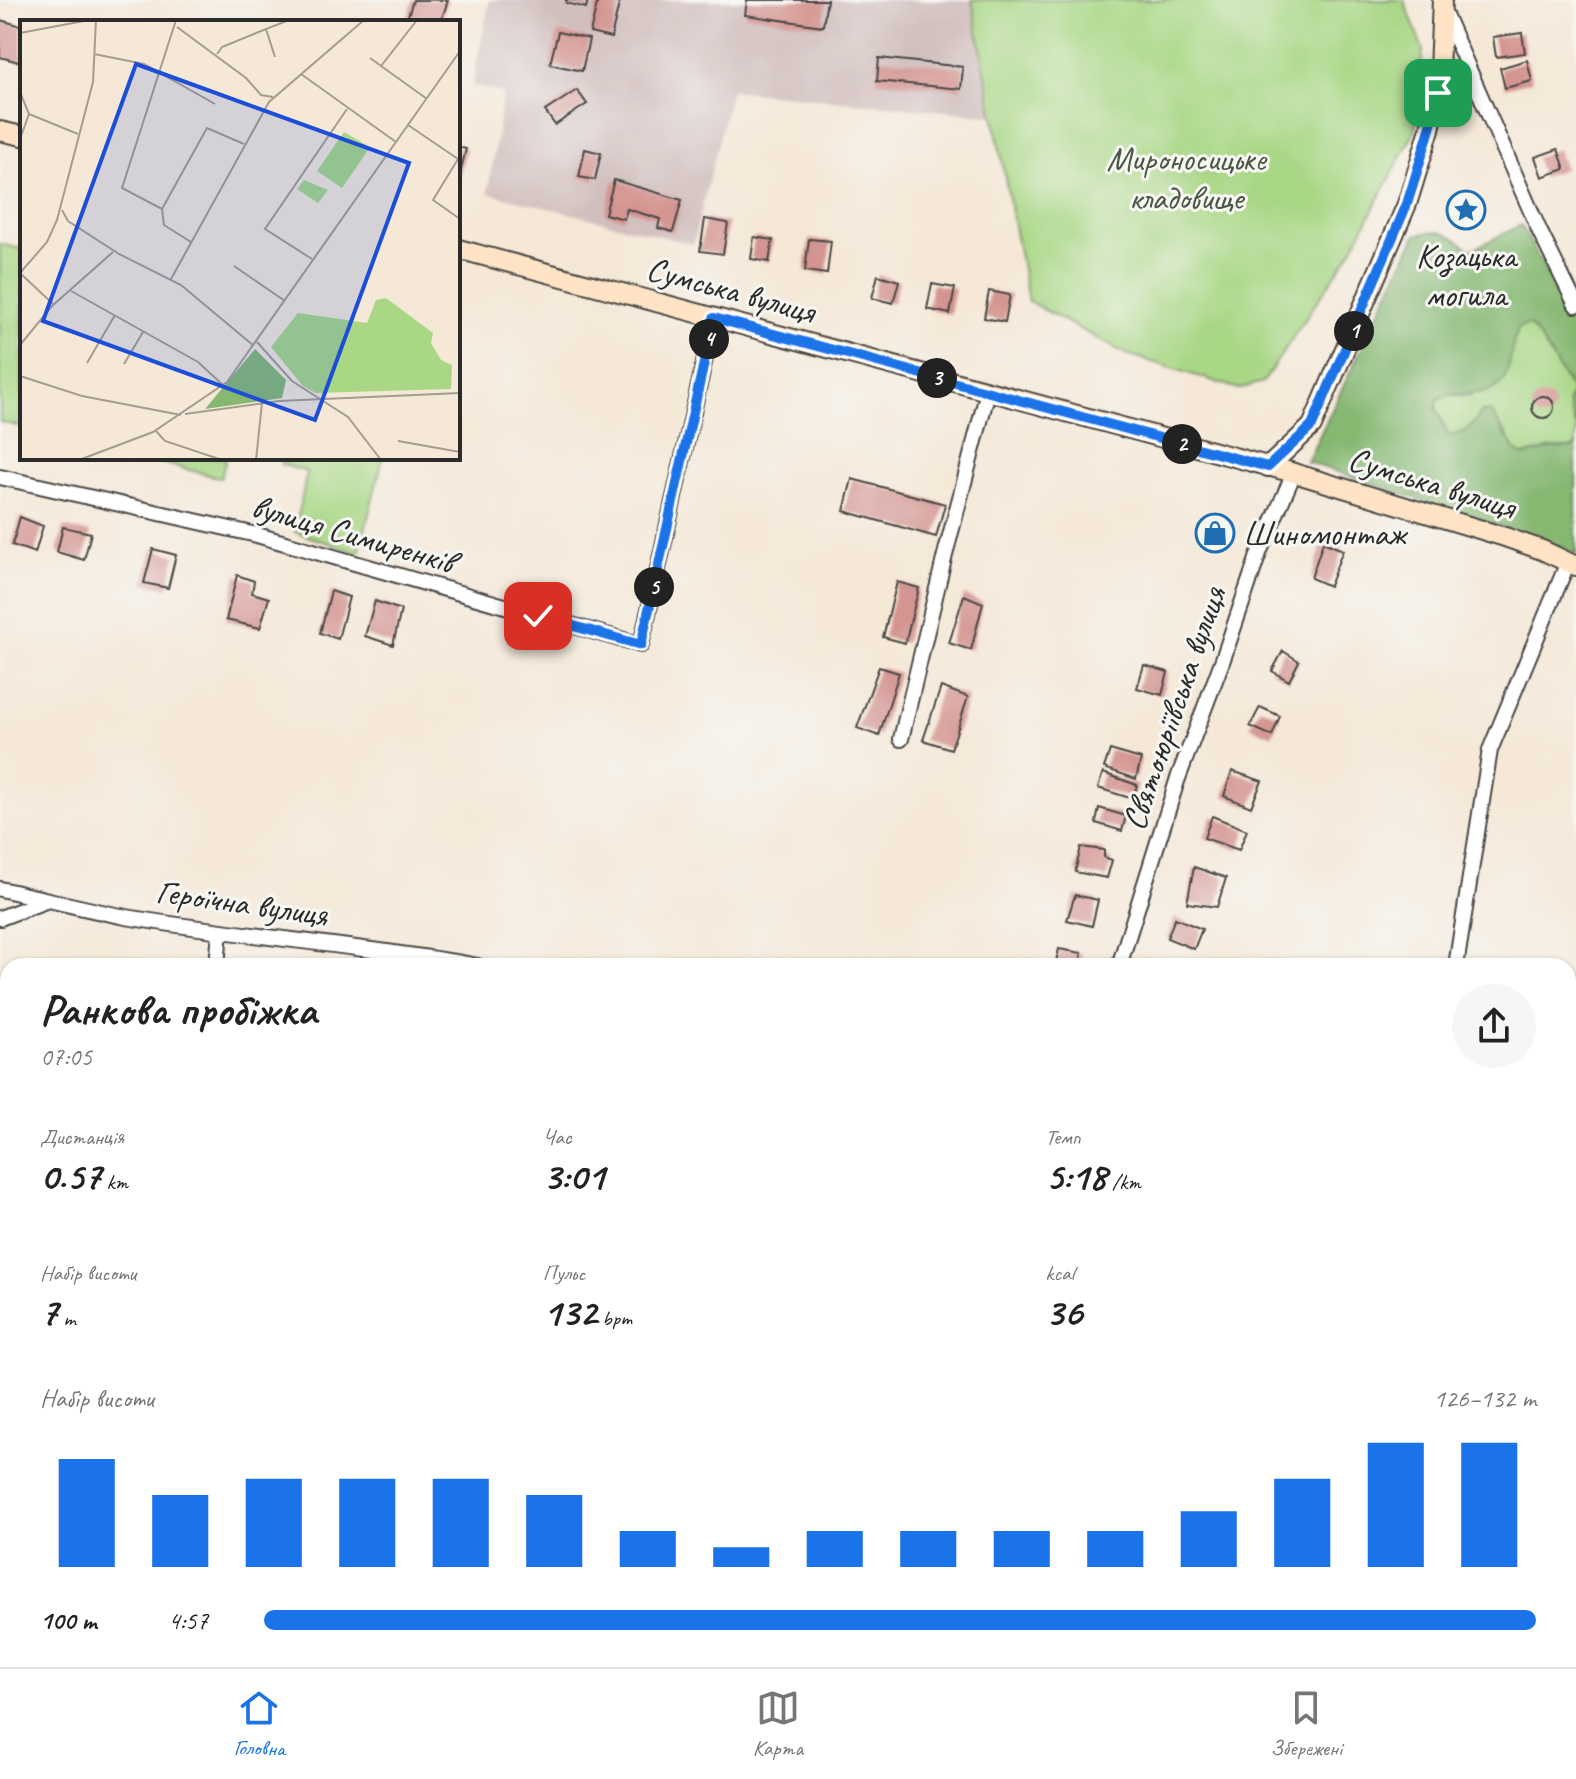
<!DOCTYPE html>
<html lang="uk">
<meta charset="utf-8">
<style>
:root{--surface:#fff;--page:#f6f6f6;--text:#222;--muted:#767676;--line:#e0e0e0;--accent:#1a73e8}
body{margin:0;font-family:Caveat,sans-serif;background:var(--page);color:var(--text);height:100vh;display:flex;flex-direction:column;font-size:30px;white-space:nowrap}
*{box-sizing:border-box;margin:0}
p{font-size:26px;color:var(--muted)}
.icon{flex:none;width:44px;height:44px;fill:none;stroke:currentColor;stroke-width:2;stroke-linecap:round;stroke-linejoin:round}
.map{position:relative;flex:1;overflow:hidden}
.sheet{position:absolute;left:0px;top:958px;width:1576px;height:710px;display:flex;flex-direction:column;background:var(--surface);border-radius:24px 24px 0 0;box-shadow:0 2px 6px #0004}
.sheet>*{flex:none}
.pin{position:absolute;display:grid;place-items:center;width:68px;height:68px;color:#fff;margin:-34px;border-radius:16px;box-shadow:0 4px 12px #0006}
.km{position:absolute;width:40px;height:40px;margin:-20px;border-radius:50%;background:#222;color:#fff;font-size:22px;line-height:40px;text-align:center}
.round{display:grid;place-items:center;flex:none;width:84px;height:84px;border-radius:42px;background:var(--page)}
.head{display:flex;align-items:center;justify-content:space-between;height:136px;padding:0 40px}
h1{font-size:44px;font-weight:700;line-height:60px}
.figures{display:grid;grid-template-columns:repeat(3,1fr);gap:12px;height:136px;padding:8px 40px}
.figures div{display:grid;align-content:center}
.figures b{font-size:40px;font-weight:700}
.figures small{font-size:22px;font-weight:400}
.figures p{font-size:22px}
.chart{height:224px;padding:16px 40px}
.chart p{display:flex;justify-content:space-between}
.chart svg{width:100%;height:144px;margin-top:8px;stroke:var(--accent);stroke-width:6}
ul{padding:0 40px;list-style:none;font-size:26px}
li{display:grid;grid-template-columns:128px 96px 1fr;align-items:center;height:60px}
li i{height:20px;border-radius:10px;background:var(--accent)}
.tab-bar{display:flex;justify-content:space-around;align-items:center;height:112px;border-top:2px solid var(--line);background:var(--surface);font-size:22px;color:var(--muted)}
.tab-bar a{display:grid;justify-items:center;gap:4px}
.tab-bar .current{color:var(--accent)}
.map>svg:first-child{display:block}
.built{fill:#f6d2c4}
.industrial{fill:#d1bfbe}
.green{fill:#a9d785;stroke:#6a8158;stroke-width:2}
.forest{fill:#86b872;stroke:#58724e;stroke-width:2}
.building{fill:#d49491}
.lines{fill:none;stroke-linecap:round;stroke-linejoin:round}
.minor-casing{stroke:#494745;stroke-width:18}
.secondary-casing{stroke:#494745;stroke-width:22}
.minor{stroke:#fff;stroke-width:14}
.secondary{stroke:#fee4c5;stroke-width:18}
.route-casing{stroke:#fff;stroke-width:16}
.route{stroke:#1a73e8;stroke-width:10}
.labels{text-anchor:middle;stroke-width:6;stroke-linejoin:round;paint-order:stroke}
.park-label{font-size:34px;fill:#4a5642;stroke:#f6f6f2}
.poi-label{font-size:34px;fill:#2b2b2b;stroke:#f6f6f2}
.street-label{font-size:34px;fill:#2b2b2b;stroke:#f6f6f2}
.inset-road{fill:none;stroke:#a49c92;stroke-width:2}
.view{fill:#1d4ed8;fill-opacity:0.15;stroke:#1d4ed8;stroke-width:4}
.inset-edge{fill:none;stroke:#2b2b2b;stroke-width:4}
</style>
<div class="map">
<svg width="1576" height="1667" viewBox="0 0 1576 1667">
<rect width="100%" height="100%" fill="#f6f6f2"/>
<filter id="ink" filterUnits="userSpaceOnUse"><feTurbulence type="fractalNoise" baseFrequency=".0125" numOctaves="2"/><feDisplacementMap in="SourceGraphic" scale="16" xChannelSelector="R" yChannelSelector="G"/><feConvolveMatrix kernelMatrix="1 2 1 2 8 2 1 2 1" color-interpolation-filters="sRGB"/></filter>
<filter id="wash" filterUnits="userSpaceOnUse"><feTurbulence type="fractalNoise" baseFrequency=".006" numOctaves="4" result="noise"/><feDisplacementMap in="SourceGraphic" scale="32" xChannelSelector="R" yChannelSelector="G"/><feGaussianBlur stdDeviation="1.8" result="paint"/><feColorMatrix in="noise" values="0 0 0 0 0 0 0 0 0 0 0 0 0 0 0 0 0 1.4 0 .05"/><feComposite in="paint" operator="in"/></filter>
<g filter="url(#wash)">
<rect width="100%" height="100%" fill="#f5e8d7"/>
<path class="built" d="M872,1660h107v7h-107z"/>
<path class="industrial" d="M490,0h482l23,116 -264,-26 -38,154 -205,-51 15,-99 -31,-9z"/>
<path class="green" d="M972,0h432l19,50 -8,81 -64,120 -88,131 -24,7 -115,-36 -96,-52z
M0,244l22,5v178l-22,-5z
M1529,325c19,20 28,45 44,66l-5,11 8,25v18l-3,3h-20l-29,8 -9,-5 -9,-19 -24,-20c-10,13 -16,24 -34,23l-12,-27 2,-9 8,-5 22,2 36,-17 10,-43 6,-9z
M142,458h84l-5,20z
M283,458h100l-24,95 -64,-21 12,-60 -26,-8z"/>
<path class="forest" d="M1521,225l55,102v100l-8,-25 5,-11c-16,-21 -25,-46 -44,-66l-9,2c-11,16 -7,39 -17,54 -15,20 -48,7 -65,18l-2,9 12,27c18,1 24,-10 34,-23l10,1 23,37 9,6 29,-8h20l3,-3v110l-14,-8 -255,-85 109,-227c28,-7 33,-2 55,15z"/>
<g id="blocks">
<path class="building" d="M413,0h35l-7,22h-35z
M566,0h22l-2,8 -20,-5z
M598,0h22l-9,38 -21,-5z
M747,0h80l-4,26 -78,-11z
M0,20l22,6v37l-22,-6z
M558,32l31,7 -7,32 -32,-7z
M1522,33l3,20 -29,4 -3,-20z
M879,58l84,9 -2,22 -84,-8z
M1527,60l5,21 -27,7 -5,-20z
M577,90l10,14 -32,21 -10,-14z
M458,147l8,2 -7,29h-1z
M585,149l16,4 -6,27 -16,-3z
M1558,149l7,20 -23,8 -7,-20z
M614,180l68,20 -9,32 -15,-4 2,-9 -33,-10 -3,10 -19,-5z
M705,219l23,4 -5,31 -23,-3z
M754,237l19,3 -4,22 -18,-3z
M809,239l22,2 -4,33 -22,-3z
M878,275l21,6 -6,22 -21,-5z
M932,284l23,4 -5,26 -23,-5z
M989,291l21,4 -5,27 -21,-4z
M1532 407a11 11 0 1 1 22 0a11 11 0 1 1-22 0Z
M852,479l93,25 -9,33 -92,-26z
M20,517l23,9 -8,27 -23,-8z
M63,527l28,6 -7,27 -27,-8z
M1323,542l20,8 -14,36 -18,-8z
M153,549l23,6 -8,33 -24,-5z
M237,575l17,6 -2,12 17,5 -9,30 -34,-8z
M897,582l22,6 -14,55 -22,-6z
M331,591l18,6 -11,42 -18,-6z
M964,595l19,8 -12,47 -22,-7z
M375,601l26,9 -8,35 -28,-9z
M1283,651l16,10 -10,20 -17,-10z
M1144,665l24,7 -6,23 -25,-7z
M879,667l20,6 -20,63 -22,-8z
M941,687l27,10 -17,52 -28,-9z
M1260,707l20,9 -8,20 -22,-10z
M1110,750l31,9 -5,20 -32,-11z
M1232,771l30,10 -11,26 -27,-11z
M1103,773l34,12 -4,14 -35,-11z
M1099,808l27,8 -4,15 -26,-8z
M1212,816l35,14 -8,20 -35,-12z
M1081,847l23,3v7l8,3 -5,18 -32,-6z
M1194,867l32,11 -9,29 -30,-4z
M1075,895l23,5 -6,26 -25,-6z
M1175,918l27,11 -8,20 -27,-11z
M1059,949l23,4 -2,13h-25z
M944,1660h35l-1,7h-35z"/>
</g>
</g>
<g filter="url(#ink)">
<use href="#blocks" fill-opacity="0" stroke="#494745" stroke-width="2"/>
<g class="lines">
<defs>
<path id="minor" d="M1443,10l97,222 36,73
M0,477l257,58 384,110 73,-327
M901,739l44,-184 43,-164
M0,889c42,9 84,20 126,28 117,20 236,28 352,49
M0,918l48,-18
M217,966l3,-35
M1119,966l58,-185 46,-122 36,-106 35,-80
M1456,966l34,-216 78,-188
M1568,1130l8,1
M1568,1324l8,1
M0,1547l8,-17
M1508,1660l22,7
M997,1667l2,-7
M1448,1667l3,-7"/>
<path id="secondary" d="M0,131l22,5
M458,249l836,224 211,64 37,13 34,16
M1268,467l44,-41 95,-222 23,-75 8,-36 4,-93"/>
</defs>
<use href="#minor" class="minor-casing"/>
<use href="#secondary" class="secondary-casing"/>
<use href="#minor" class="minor"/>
<use href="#secondary" class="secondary"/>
</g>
</g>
<g class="lines" filter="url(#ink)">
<defs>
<path id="route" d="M538,616l103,29 73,-327 554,149 44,-41 95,-222 23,-75 8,-36"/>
</defs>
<use href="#route" class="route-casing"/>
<use href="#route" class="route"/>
</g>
<defs>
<symbol id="sight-ring" viewBox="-11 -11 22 22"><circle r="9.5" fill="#f6f6f2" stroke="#1f6fb2" stroke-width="1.5"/><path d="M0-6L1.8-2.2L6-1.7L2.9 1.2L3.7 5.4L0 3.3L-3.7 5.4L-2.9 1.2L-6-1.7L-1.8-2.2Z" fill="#1f6fb2"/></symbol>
<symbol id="shop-ring" viewBox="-11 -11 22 22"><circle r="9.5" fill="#f6f6f2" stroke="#1f6fb2" stroke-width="1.5"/><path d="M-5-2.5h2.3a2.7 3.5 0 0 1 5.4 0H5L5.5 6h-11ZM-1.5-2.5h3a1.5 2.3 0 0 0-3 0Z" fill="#1f6fb2"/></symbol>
</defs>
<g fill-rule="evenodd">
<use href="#sight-ring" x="1444" y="188" width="44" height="44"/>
<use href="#shop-ring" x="1193" y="511" width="44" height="44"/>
</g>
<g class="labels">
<g class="park-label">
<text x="1186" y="170">Мироносицьке<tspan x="1186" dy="39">кладовище</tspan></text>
</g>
<g class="poi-label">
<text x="1466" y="267">Козацька<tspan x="1466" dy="39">могила</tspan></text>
<text x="1243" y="545" text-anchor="start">Шиномонтаж</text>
</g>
<g class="street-label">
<text transform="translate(731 289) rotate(15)" y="12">Сумська вулиця</text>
<text transform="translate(1432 482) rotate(17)" y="12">Сумська вулиця</text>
<text transform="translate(353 533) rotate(16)" y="12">вулиця Симиренків</text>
<text transform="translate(1173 708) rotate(-71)" y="12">Святоюріївська вулиця</text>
<text transform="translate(242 902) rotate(8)" y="12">Героїчна вулиця</text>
</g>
</g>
<g transform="translate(20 20)">
<rect width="440" height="440" fill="#f5e8d7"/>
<path d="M324,112l26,15 -28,41 -25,-17zM284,160l24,10 -10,13 -21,-14zM366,278l47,35 -2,10 10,17 11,5 -1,24 -135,4 -13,-7 -32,-39 27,-34 69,10 9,-23z" fill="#a9d785"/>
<path d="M235,329l31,31 -4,18 -77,11z" fill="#86b872"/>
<path class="inset-road" d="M157,7l69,51 15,17 12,2M0,13l69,-13M74,34l50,10 71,40M197,34l5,-7 44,-18M255,37l-9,-28 23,-9M350,38l57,41M361,46l36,-46M281,54l95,68M0,72l9,22 -9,25M9,94l49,20M388,105l50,34 -25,41 27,19M142,189l-40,-21 54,-168M42,190l6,11 51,33 62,31 73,61M171,222l-27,-17 -2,-16 45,-81 37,16M292,239l-47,-30 82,-120M214,246l51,35M0,253l27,-31 10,-22 36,-138 3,-62M0,253l33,31M151,259l98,-177 95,-82M51,271l127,71 26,24M237,322l35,39 56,36 33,43M0,325l32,-39 61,-54M67,343l28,-48M104,344l19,-32M0,356l62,20 99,19M165,394l94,-13 181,-8M135,410l10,11 57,19M378,421l62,11M59,440l74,-28 74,-50 233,-331M236,440l6,-57"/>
<path class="view" d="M116,44l273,99 -94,257 -272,-99z"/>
<rect width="440" height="440" class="inset-edge"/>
</g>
</svg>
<div class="pin" style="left:1438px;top:93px;background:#1e9e55"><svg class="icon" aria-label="arrive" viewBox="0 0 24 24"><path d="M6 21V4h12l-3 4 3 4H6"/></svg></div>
<div class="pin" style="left:538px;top:616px;background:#d93025"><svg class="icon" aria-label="check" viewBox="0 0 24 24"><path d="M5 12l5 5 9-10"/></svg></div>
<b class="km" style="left:1354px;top:331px">1</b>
<b class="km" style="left:1182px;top:444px">2</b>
<b class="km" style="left:937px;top:378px">3</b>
<b class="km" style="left:709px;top:339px">4</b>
<b class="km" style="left:654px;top:587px">5</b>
<section class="sheet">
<div class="head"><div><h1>Ранкова пробіжка</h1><p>07:05</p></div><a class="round"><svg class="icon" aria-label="share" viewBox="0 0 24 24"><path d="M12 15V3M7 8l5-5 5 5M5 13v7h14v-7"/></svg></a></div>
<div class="figures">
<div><p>Дистанція</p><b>0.57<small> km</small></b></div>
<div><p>Час</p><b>3:01</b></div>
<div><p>Темп</p><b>5:18<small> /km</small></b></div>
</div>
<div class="figures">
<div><p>Набір висоти</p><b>7<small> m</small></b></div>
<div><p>Пульс</p><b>132<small> bpm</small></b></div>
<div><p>kcal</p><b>36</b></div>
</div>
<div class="chart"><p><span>Набір висоти</span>126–132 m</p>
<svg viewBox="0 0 160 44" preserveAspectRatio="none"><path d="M5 44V11M15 44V22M25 44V17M35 44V17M45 44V17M55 44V22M65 44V33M75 44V38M85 44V33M95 44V33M105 44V33M115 44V33M125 44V27M135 44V17M145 44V6M155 44V6"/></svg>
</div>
<ul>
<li><b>100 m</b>4:57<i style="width:100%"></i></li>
</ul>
</section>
</div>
<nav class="tab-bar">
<a class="current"><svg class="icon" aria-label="home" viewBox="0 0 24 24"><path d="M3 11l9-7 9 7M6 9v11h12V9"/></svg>Головна</a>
<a><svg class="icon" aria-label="map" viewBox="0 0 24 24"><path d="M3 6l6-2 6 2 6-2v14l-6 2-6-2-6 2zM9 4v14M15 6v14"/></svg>Карта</a>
<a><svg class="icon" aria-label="saved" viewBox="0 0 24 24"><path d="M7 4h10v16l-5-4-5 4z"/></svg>Збережені</a>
</nav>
